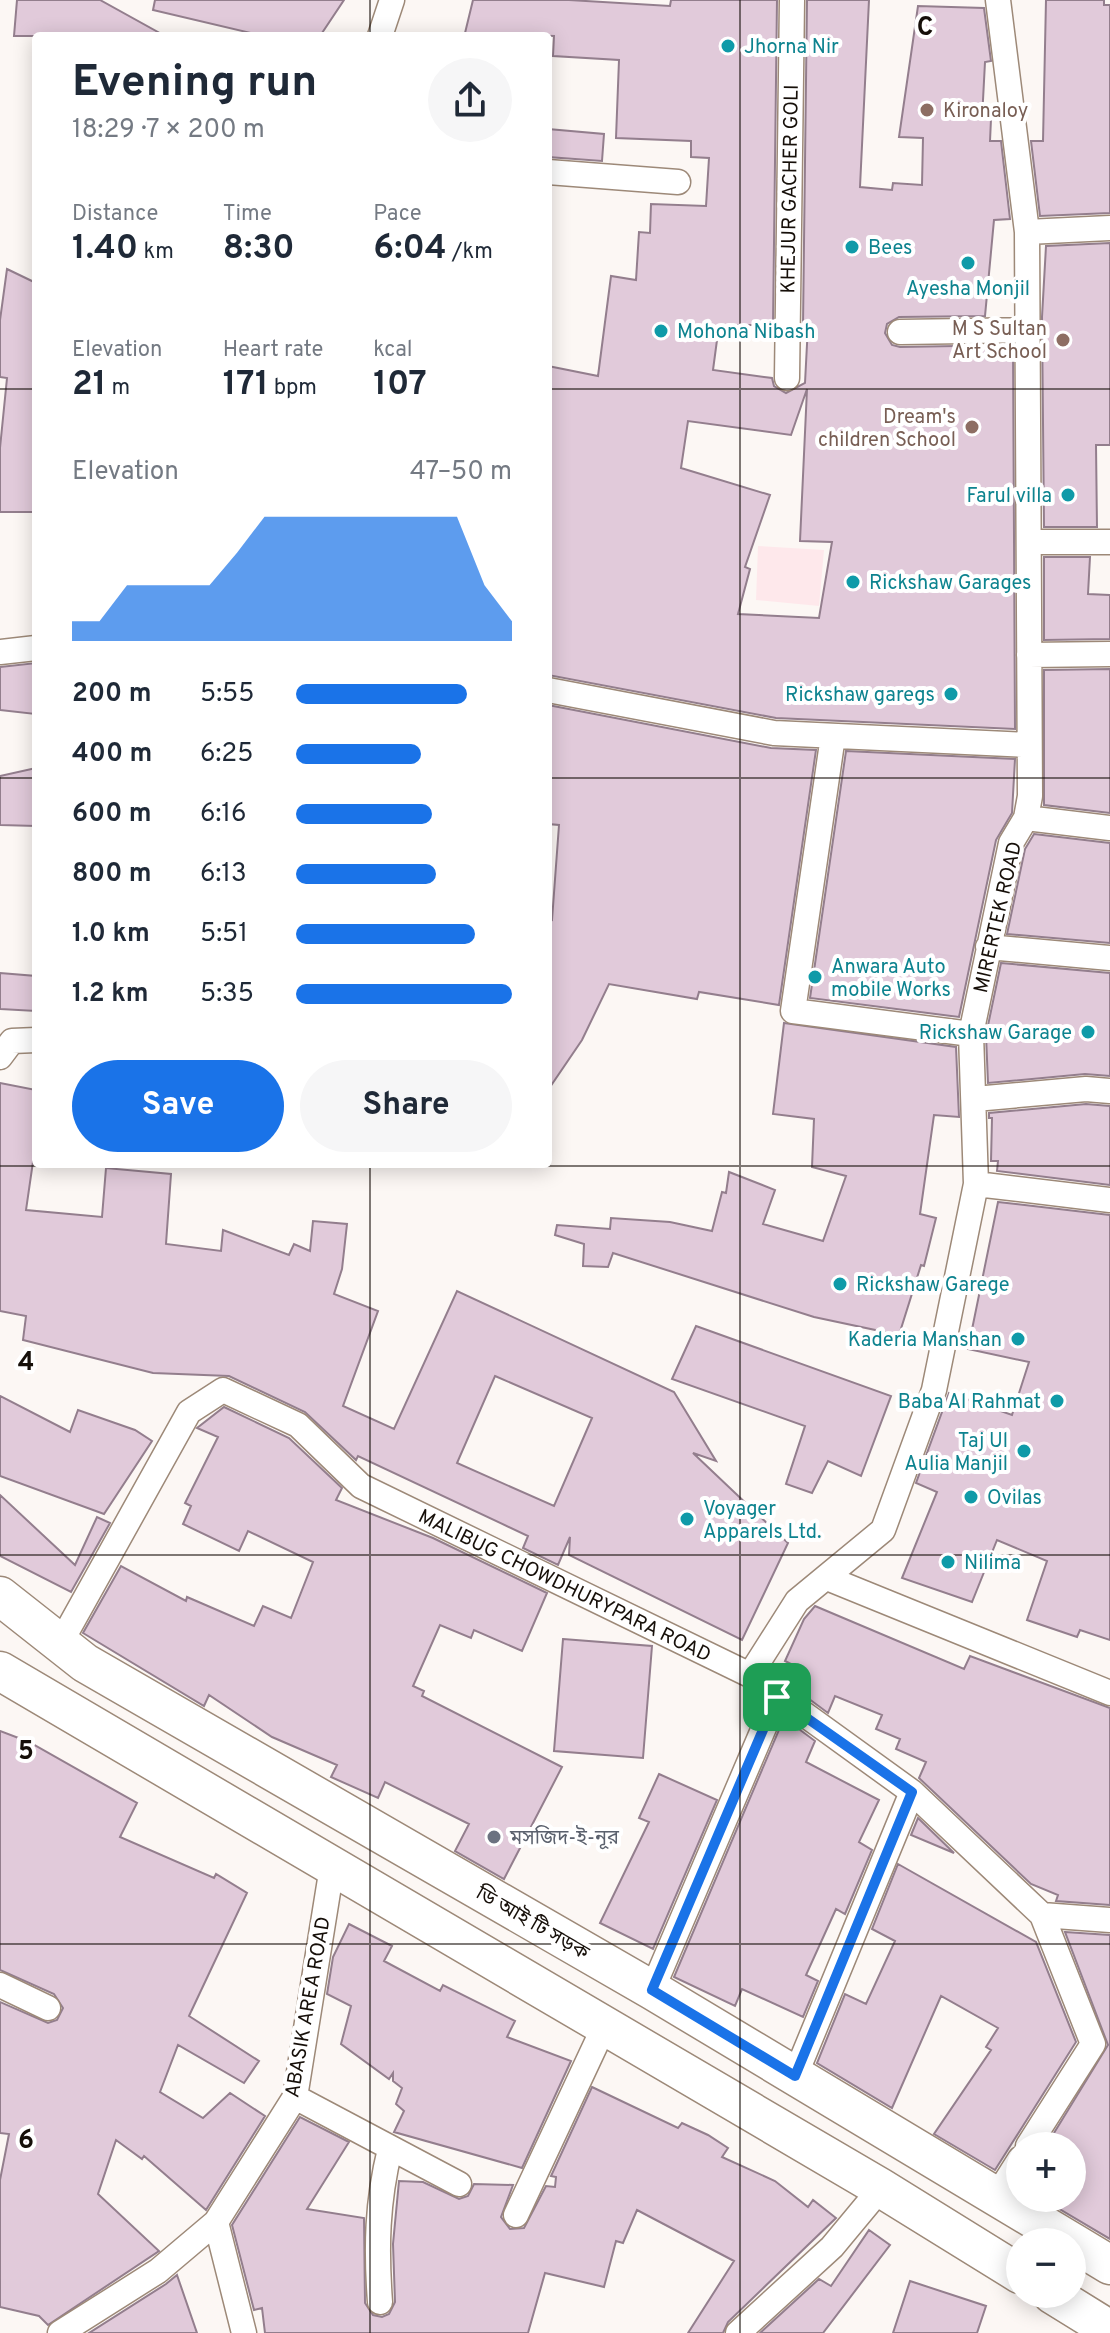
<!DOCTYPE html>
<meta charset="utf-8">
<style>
:root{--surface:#fff;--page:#f6f6f7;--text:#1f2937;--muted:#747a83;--accent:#1a73e8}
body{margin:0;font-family:Overpass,"Noto Sans Bengali",sans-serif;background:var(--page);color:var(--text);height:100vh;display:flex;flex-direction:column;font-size:30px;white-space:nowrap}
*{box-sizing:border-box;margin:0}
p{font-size:26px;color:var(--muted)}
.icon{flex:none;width:44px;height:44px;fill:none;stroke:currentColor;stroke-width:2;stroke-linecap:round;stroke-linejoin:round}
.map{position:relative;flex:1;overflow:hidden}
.sheet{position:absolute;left:32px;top:32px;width:520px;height:1136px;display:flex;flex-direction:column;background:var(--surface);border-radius:8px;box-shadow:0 4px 20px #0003}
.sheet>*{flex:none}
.controls{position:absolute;left:1006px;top:2132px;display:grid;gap:16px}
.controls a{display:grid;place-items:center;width:80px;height:80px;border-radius:50%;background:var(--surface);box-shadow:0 4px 20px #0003;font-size:40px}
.pin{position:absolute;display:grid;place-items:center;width:68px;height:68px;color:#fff;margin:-34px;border-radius:16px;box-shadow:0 4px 12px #0006}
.round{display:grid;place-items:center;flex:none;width:84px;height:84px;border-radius:42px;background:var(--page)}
.head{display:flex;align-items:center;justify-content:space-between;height:136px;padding:0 40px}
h1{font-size:44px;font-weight:700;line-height:60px}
.metrics{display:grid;grid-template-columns:repeat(3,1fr);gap:12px;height:136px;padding:8px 40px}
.metrics div{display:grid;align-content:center}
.metrics b{font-size:34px;font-weight:700}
.metrics small{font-size:22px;font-weight:400}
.metrics p{font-size:22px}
.chart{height:224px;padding:16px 40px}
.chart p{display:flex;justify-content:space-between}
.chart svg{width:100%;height:144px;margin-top:8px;fill:var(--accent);opacity:.7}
.cta{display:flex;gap:16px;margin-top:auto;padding:16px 40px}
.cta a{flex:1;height:92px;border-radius:48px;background:var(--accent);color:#fff;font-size:32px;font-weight:700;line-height:92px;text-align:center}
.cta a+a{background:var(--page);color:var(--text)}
ul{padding:0 40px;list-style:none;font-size:26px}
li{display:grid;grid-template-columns:128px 96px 1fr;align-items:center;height:60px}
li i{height:20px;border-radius:10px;background:var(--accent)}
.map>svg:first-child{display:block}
.industrial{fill:#fee8eb}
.building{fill:#e1cada;stroke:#937e8d;stroke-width:2;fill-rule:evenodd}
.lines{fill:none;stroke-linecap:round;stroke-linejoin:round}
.street-casing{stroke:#9d8978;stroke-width:27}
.primary-casing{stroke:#9d8978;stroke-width:41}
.street{stroke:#fff;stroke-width:24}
.primary{stroke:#fff;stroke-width:38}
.route-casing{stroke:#fff;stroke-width:16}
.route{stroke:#1a73e8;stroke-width:10}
.grid{fill:none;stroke:#160f09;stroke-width:2;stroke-opacity:0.55}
.culture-dot{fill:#0f9aa8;stroke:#fff;stroke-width:3}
.education-dot{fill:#8d6e63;stroke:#fff;stroke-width:3}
.worship-dot{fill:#6b7280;stroke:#fff;stroke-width:3}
.labels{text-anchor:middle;stroke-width:8;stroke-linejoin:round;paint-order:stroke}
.culture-label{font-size:20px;fill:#0d838f;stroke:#fff;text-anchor:start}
.education-label{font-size:20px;fill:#785e54;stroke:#fff;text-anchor:end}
.street-label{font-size:20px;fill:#160f09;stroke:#fff}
.worship-label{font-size:20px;fill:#5b616d;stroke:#fff;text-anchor:start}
.grid-label{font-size:26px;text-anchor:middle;font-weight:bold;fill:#160f09;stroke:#fff;stroke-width:8;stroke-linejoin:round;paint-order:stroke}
</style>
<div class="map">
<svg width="1110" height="2333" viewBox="0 0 1110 2333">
<rect width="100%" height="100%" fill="#fcf7f4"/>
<path class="industrial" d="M758,546l66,4 -5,56 -63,-6z"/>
<path class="building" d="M17,0h83l65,36h-151z
M155,0h189l-24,36h-57l-110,-26z
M473,0h96l101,6 1,-6h106l-4,325h-54l-6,45 59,8 2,8 12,7 19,-10 3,-58h-5l4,-325h62l-9,187 32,3 1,-7 29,2 1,-47 -24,-1 19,-131 66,2 7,53 -6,1 -3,57h9l-1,22h11l9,78 -16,1 -9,96 -86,1 -12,7 -2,9 7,12 8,2 113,-2 2,384 -239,-11 -228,-43v-309l50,10 13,-100 25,4 3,-48 11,1 1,-29 55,2 3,-48 -18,-1v-16l-75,-3 3,-78 -66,-4 1,-20 -89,-3zM807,389l-7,152 32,1 -13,76 -81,-4 12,-45 -5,-2 25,-72 -89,-27 7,-47 103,14z
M1046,0h58v5h6v208l-70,3 -9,-75h12z
M548,129l56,5 -2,27 -54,-4z
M1110,243v202h-14l1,82h-53l-2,-210 4,-71z
M7,269l29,14v229h-36v-64l7,-70 -7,-1v-57z
M1044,557h46l-2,37 22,1v44l-66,1z
M36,663l-1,51 -35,-4v-43z
M1110,669v144l-66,-8v-135z
M548,705l223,43 45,2 -37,255 -80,-13 -2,7 -88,-15 -27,56 -34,50v-171l4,1 7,-95 -11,-1z
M846,751l169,8 -3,54 -16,27 -37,177 -149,-19z
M36,768v58l-36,-1v-49z
M1034,834l76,9v100l-103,-9 18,-85z
M1001,963l109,10v103l-25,-2 -97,9 -2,-48z
M0,973l36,3v35l-36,-2z
M784,1023l172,24 3,70 -25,-2 -14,99 16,4 -12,48 -3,-1 -22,70 -85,-18 -201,-64 -5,14 -25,-1 1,-22 -29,-9 2,-10 53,4 1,-11 59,4 42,9 10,-39 4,1 3,-21 46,18 -12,34 60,17 23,-65 -34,-9 2,-48 -41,-5z
M0,1083l36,7v51l-10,69 76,7 4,-49 65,6 -5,70 55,7 2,-21 66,25 5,-11 16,7 3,-30 34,3 -5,45 -8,25 44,17 -35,95 51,23 63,-138 217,101 42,69 -23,-8 95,90 -46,97 -173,-85 1,-18 -12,28 -35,-17 5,-12 -170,-80 -2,4 -51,-48 -76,-36 -76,-3 -130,-33 3,-24 -26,-5zM495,1376l97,42 -38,88 -97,-43z
M1086,1104l24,2v79l-113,-14 1,-10h-7l1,-43h-3v-5z
M998,1202l112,13v425l-30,-10 -3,7 -50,-17 20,-59 -50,-21 -25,62 -70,-24 35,-86 -21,-9 33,-90 63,22 17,-53 -61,-13z
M696,1326l195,70 -30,80 -33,-15 -16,32 -26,-9 19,-58 -133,-47z
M0,1396l70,36 8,-22 57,20 17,11 -48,73 -104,-38z
M224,1407l65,31 53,50 -6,12 97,38 114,55 -25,58 -48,-21 -3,8 -31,-13 -27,61 11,5 -2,5 140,71 -58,112 -49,-28 14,-27 -84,-42 -7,16 -47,-21 6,-12 -65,-28 -63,-42 -5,11 -121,-73 38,-67 65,35 1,-4 67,29 9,-20 28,12 22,-56 -65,-31 -9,20 -56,-27 8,-18 -6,-3 33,-66 -21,-9z
M0,1495l75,70 22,-48 13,6 -39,69 -71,-36z
M815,1606l149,63 6,-13 140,52v197l-54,-4 2,-6 -27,-11 -112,-106 7,-16 -30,-13 4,-10 -24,-10 6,-14 -47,-19 -7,17 -35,-26 8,-18 -16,-8 19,-42z
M563,1639l89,7 -9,112 -89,-7z
M784,1718l31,23 -9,21 73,38 -20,42 13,8 -27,64 -9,-5 -30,66 12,6 -15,36 -61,-28 -7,17 -61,-29z
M0,1731l29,11 108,61 -17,34 94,41 2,-4 31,19 -58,123 70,45 -15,22 -66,-38 -18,47 43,26 27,-25 35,23 -59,94 -62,-54 -2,3 -26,-19 -18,54 61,57 -111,74 -9,-9 -39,-9v-127l9,-46 -9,-1v-131l48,21 9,-3 6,-12 -9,-14 -54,-24z
M659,1774l58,26 -64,149 -53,-26 49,-101 -10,-4z
M918,1818l36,35 -43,-18z
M898,1864l138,78 40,100 -81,128 -61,-36 57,-84 -5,-3 12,-19 -57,-32 -49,112 -75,-45 28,-69 21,10 29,-63 -23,-12z
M349,1924l43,22 -8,15 56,30 3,-6 72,36 -8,16 64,24 -49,107 -128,-36 10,-21 -8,-7 6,-16 -9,-7v-8l-4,6 -48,-35 10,-38 -24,-12 6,-37z
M1065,1932l45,3v304l-69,-41h31v-52h-26l62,-101z
M592,2087l86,41 4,-5 26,12 20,13 -6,9 53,24 33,26 5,-7 23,18 -108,104 -5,11h-35l46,-72 -97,-51 -14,33 -7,-2 -12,46 -59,-14 -17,60h-263l-3,-25 -8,2 -22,-85 68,-108 49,25 -42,67 57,9 1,85 8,12 9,2 7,-3 6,-12 -2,-58 6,-63 24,1 36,17 9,-3 6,-12 39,1 -12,32 9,12 14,-1 22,-42 9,1 1,-10 -5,-1z
M869,2230l21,15 -67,88h-63l59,-54 12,7z
M177,2275l20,58h-108l77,-49z
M910,2281l76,25 -9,27h-84z"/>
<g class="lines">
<defs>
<path id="street" d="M380,36l12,-36
M548,172l130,10
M1027,232l83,-4
M900,332l128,-2
M787,378l5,-378
M1029,542h81
M0,652l36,-4
M1029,655l81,-1
M548,690l226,43 255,12
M833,736l-40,275 178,23
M1026,818l84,10
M988,947l122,11
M0,1057l12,-16 24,-1
M975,1099l111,-10 24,2
M976,1184l134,16
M827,1578l283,115
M61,1642l128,-230 34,-22 75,35 63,61 389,189 162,117 130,123 51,129 -65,102
M750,1675l47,-74 86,-71 51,-140 42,-206 -5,-150 40,-191 15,-25 4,-22 -3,-564 -29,-232
M1042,1915l68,5
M0,1985l48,23
M652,1990l125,-293
M795,2076l117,-284
M295,2097l164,87
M996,2197l24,-38
M516,2215l88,-188
M216,2222l28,111
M380,2302c-4,-54 -3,-100 10,-153
M60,2333l98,-62 58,-49 79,-125 37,-230
M738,2333l94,-86 49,-59"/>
<path id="primary" d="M0,1596l85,67 567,327 420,252
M0,1671l881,517 139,86
M1072,2242l38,23
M1052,2294l58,36"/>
</defs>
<use href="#street" class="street-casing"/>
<use href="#primary" class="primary-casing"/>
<use href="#street" class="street"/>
<use href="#primary" class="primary"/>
</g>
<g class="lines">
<defs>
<path id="route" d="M777,1697l135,95 -117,284 -143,-86z"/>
</defs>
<use href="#route" class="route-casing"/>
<use href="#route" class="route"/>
</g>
<path class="grid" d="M370,0v36M740,0v2333M0,389h36M548,389h562M0,778h36M548,778h562M370,1164v1169M0,1166h1110M0,1555h1110M0,1944h1110"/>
<g class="culture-dot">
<circle cx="728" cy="46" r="8"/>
<circle cx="852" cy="247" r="8"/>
<circle cx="968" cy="263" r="8"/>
<circle cx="661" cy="331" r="8"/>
<circle cx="1068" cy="495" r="8"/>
<circle cx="853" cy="582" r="8"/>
<circle cx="951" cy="694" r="8"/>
<circle cx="815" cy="977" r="8"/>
<circle cx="1088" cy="1032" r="8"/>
<circle cx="840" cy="1284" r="8"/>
<circle cx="1018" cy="1339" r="8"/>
<circle cx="1057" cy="1401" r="8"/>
<circle cx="1024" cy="1451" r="8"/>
<circle cx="971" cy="1497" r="8"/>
<circle cx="687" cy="1519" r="8"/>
<circle cx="948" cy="1562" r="8"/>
</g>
<g class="education-dot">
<circle cx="927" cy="110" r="8"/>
<circle cx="1063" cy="340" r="8"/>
<circle cx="972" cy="427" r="8"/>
</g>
<circle class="worship-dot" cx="494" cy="1837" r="8"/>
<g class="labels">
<g class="culture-label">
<text x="744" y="53">Jhorna Nir</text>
<text x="868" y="254">Bees</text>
<text x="968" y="295" text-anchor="middle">Ayesha Monjil</text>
<text x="677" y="338">Mohona Nibash</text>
<text x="1052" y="502" text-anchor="end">Farul villa</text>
<text x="869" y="589">Rickshaw Garages</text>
<text x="935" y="701" text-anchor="end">Rickshaw garegs</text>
<text x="831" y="973">Anwara Auto<tspan x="831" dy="23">mobile Works</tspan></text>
<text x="1072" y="1039" text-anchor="end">Rickshaw Garage</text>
<text x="856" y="1291">Rickshaw Garege</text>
<text x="1002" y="1346" text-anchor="end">Kaderia Manshan</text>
<text x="1041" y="1408" text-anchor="end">Baba Al Rahmat</text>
<text x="1008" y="1447" text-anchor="end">Taj Ul<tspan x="1008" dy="23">Aulia Manjil</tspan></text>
<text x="987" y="1504">Ovilas</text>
<text x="703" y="1515">Voyager<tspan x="703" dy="23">Apparels Ltd.</tspan></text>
<text x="964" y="1569">Nilima</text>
</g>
<g class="education-label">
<text x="943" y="117" text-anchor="start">Kironaloy</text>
<text x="1047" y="335">M S Sultan<tspan x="1047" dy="23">Art School</tspan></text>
<text x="956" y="423">Dream's<tspan x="956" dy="23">children School</tspan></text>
</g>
<g class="street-label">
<text transform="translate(789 189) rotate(-89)" y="7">KHEJUR GACHER GOLI</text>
<text transform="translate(997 917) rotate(-77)" y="7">MIRERTEK ROAD</text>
<text transform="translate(565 1585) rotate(26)" y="7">MALIBUG CHOWDHURYPARA ROAD</text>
<text transform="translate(533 1922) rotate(30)" y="7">ডি আই টি সড়ক</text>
<text transform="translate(307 2007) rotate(-80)" y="7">ABASIK AREA ROAD</text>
</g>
<g class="worship-label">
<text x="510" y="1844">মসজিদ-ই-নূর</text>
</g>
</g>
<g class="grid-label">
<text x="925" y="35">C</text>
<text x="26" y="1370">4</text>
<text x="26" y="1759">5</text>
<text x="26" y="2148">6</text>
</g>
</svg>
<div class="controls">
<a>+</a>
<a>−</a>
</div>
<div class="pin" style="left:777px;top:1697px;background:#1e9e55"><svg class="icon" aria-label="arrive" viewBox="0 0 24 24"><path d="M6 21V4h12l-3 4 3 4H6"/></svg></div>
<section class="sheet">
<div class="head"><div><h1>Evening run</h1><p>18:29 · 7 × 200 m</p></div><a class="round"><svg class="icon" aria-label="share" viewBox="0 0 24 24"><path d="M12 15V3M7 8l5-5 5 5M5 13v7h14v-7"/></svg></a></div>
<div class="metrics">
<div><p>Distance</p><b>1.40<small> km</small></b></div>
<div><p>Time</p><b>8:30</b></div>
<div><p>Pace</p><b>6:04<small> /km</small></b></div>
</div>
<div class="metrics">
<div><p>Elevation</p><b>21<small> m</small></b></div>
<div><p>Heart rate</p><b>171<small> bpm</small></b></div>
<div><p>kcal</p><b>107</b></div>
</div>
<div class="chart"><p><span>Elevation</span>47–50 m</p>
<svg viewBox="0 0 160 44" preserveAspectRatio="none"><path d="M0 44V38L10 38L20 27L30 27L40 27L50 27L60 17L70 6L80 6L90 6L100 6L110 6L120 6L130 6L140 6L150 27L160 38V44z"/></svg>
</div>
<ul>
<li><b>200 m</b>5:55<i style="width:79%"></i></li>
<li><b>400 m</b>6:25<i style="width:58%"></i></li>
<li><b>600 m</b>6:16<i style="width:63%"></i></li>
<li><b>800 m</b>6:13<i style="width:65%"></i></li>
<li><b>1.0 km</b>5:51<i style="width:83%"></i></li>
<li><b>1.2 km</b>5:35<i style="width:100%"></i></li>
</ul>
<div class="cta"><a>Save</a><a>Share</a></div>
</section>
</div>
